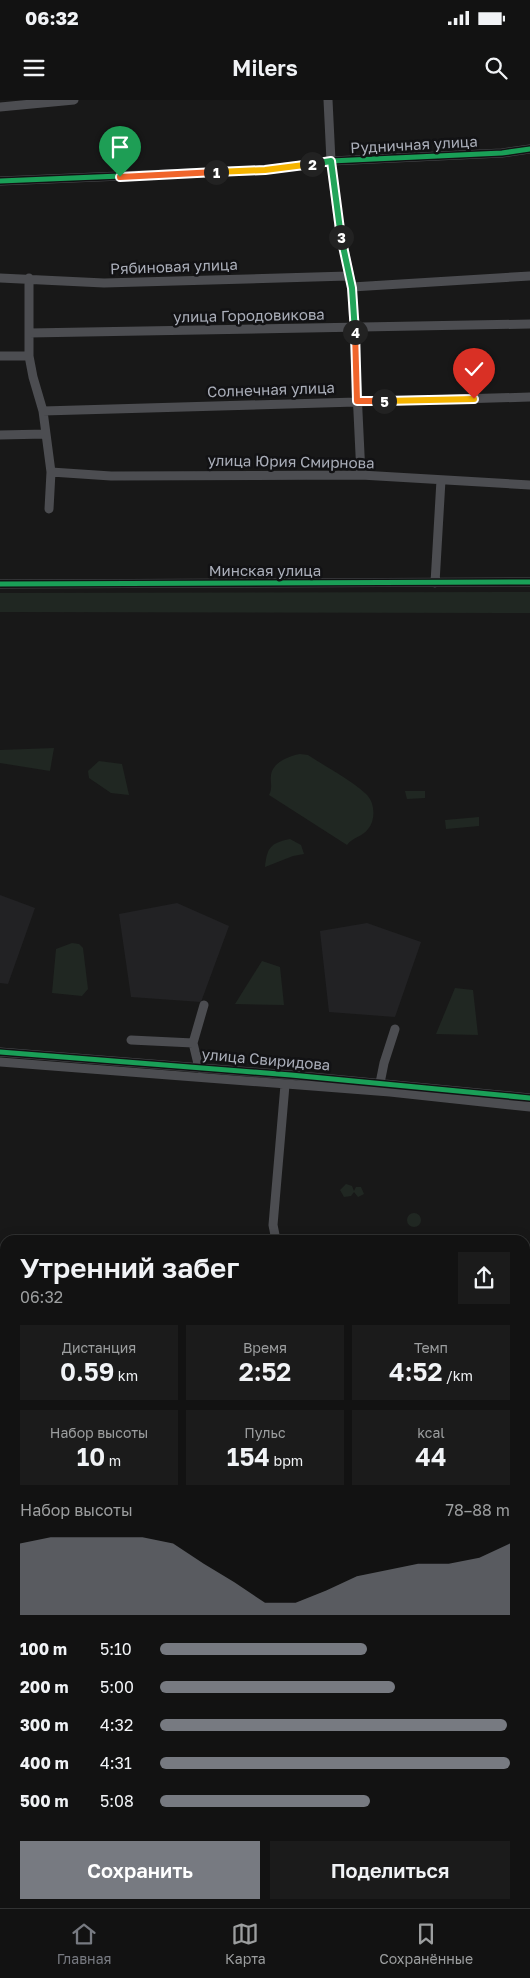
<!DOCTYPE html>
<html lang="ru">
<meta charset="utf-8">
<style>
:root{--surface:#121212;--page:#1b1b1b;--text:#f1f3f6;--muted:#9c9e9f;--line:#313232;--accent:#777a81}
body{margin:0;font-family:"Golos Text",sans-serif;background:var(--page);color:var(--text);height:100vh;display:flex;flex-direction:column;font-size:19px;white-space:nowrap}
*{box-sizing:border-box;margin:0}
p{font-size:16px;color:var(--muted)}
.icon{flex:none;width:28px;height:28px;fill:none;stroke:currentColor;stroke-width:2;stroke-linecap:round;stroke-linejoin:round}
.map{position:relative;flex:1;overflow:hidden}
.drawer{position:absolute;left:0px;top:1135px;width:530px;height:674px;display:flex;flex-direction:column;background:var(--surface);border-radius:15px 15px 0 0;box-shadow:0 2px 12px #0003,0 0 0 1px var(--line)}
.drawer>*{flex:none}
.pin{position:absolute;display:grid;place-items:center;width:42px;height:42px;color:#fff;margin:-51px -21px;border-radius:50% 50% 50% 0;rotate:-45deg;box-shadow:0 0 5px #0007}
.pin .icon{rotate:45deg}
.km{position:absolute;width:25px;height:25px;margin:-12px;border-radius:50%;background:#222;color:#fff;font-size:14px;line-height:25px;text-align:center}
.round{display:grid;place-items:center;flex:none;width:52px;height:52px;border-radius:0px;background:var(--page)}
.headline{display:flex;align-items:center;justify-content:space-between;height:85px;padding:0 20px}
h1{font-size:28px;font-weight:600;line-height:38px}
.figures{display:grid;grid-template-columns:repeat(3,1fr);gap:8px;height:85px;padding:5px 20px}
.figures div{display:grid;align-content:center;border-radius:0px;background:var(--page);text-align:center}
.figures b{font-size:25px;font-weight:600}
.figures small{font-size:14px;font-weight:400}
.figures p{font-size:14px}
.chart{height:140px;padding:10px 20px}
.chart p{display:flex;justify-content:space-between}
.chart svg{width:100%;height:90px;margin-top:5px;fill:var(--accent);opacity:.7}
.primary-button{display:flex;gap:10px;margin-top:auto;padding:10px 20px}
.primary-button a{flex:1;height:58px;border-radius:0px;background:var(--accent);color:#fff;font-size:20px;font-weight:600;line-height:58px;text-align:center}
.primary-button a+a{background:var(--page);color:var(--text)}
ul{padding:0 20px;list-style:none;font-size:16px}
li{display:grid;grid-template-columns:80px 60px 1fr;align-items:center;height:38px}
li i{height:12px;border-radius:6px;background:var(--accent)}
.status{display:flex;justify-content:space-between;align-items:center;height:35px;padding:0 25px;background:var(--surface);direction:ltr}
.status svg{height:14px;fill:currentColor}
header{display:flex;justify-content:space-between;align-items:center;height:65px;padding:0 20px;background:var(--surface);font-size:22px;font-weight:600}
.dock{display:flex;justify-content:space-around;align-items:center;height:70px;border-top:1px solid var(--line);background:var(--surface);font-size:14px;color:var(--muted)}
.dock a{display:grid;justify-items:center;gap:2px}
.dock .active{color:var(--accent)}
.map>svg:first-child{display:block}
.built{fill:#222224}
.green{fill:#202722}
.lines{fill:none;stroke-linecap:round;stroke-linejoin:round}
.minor{stroke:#4c4d51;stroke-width:9}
.major{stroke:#4a4a4d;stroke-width:11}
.cycleway-casing{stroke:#121214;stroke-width:8}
.cycleway{stroke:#1a9f57;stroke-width:5}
.split-1-casing{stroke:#fff;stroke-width:10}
.split-2-casing{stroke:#fff;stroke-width:10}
.split-3-casing{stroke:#fff;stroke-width:10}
.split-4-casing{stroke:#fff;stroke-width:10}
.split-5-casing{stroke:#fff;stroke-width:10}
.split-6-casing{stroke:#fff;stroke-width:10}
.split-1{stroke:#f0652b;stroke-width:6}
.split-2{stroke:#f5b400;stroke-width:6}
.split-3{stroke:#22a559;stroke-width:6}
.split-4{stroke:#22a559;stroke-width:6}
.split-5{stroke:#f0652b;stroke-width:6}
.split-6{stroke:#f5b400;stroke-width:6}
.labels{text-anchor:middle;stroke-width:5;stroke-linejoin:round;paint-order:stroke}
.street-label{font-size:15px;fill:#aaaeb9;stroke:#121214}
</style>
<div class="status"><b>06:32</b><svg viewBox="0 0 49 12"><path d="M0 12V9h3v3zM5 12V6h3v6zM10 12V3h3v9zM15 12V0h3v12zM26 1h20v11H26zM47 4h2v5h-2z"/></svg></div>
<header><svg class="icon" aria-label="menu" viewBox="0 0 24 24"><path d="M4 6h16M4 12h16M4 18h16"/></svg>Milers<svg class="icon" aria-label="search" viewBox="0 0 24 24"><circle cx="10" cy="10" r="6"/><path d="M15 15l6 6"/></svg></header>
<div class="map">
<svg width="530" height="1808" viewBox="0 0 530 1808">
<rect width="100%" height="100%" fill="#181818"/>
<path class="built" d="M0,795l35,13 -27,76 -8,-1z
M177,803l52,23 -28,76 -70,-5 -12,-83z
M367,823l54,19 -26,75 -66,-5 -9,-81z
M525,1155l5,2v58l-5,6z
M530,1307v89l-5,-18v-70z
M530,1439v82h-5v-80z
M333,1804h180v4h-176z"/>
<path class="green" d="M530,492v21l-530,-1v-19z
M54,648l-4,23 -50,-8v-13z
M300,654l8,1c18,12 42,24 58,39 9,8 10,26 2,35 -6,8 -15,8 -21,16l-78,-50c4,-7 1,-13 2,-20 2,-13 18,-19 29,-21z
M99,661l23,3 7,31 -18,-2 -22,-15 -1,-7z
M405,691h20v7l-18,1z
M479,717v9l-33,3 -1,-9z
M290,739l11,6 3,9 -11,2 -28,11c2,-19 5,-24 25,-28z
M72,843l7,1 4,4 5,41 -6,7 -30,-3 4,-44z
M262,861l18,6 4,38 -49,-1z
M455,888l18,2 5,45 -42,-1z
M346,1084l6,2 2,5 2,-4h5l3,7 -6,3 -4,-5 -3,4 -7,1 -4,-7z
M407 1120a7 7 0 1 1 14 0a7 7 0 1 1-14 0Z
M530,1312v39l-5,-19v-19z
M525,1744h5l-4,60 4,1v3h-16l1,-4h10z
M462,1804h49l-1,4h-49z"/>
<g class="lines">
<path class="minor" d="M328,0l3,61 8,66 13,60 9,188
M0,7l74,-7
M0,81l265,-11 66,-9 171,-8 28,-4
M0,178l104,5 244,-7
M29,178v78l4,21 10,34 8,61 -2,37
M352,187l178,-11
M29,233l501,-9
M0,256h29
M43,311l487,-14
M0,335l46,-1
M51,372l60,4 250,-1 169,10
M435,483l6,-103
M0,484l530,-2
M131,940l62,3
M0,952l291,23 239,23
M0,962l390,30 140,15
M199,968l-6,-25 11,-38
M380,983l4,-20 11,-34
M276,1140l-3,-15 12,-140
M0,1256l5,10
M0,1482h5
M0,1520l5,1
M525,1530l5,1
M525,1569h5
M525,1722l5,1
M280,1808l5,-4"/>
<path class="major" d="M0,1196l5,9
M0,1215l5,9
M25,1808l1,-4
M39,1808l1,-4"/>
<defs>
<path id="cycleway" d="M0,81l265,-11 66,-9 171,-8 28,-4
M0,484l530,-2
M0,952l291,23 239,23"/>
</defs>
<use href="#cycleway" class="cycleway-casing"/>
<use href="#cycleway" class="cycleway"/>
</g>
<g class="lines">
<defs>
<path id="split-1" d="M120,77l96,-5"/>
<path id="split-2" d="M216,72l49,-2 47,-6"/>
<path id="split-3" d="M312,64l19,-3 10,76"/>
<path id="split-4" d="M341,137l11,51 3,44"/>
<path id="split-5" d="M355,232l2,69h27"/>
<path id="split-6" d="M384,301l90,-2"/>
</defs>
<use href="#split-1" class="split-1-casing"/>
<use href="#split-2" class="split-2-casing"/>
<use href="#split-3" class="split-3-casing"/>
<use href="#split-4" class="split-4-casing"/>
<use href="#split-5" class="split-5-casing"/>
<use href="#split-6" class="split-6-casing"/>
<use href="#split-1" class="split-1"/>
<use href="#split-2" class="split-2"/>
<use href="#split-3" class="split-3"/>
<use href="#split-4" class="split-4"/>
<use href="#split-5" class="split-5"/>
<use href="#split-6" class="split-6"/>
</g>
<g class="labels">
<g class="street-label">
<text transform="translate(414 45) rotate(-3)" y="5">Рудничная улица</text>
<text transform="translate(174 167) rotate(-2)" y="5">Рябиновая улица</text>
<text transform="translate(249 216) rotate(-1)" y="5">улица Городовикова</text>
<text transform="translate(271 290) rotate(-2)" y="5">Солнечная улица</text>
<text transform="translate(291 362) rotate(1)" y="5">улица Юрия Смирнова</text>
<text x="265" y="476">Минская улица</text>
<text transform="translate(266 960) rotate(5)" y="5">улица Свиридова</text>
</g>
</g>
</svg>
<div class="pin" style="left:120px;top:77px;background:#1e9e55"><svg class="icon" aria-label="arrive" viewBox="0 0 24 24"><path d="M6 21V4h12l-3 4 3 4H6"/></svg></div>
<div class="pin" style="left:474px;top:299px;background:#d93025"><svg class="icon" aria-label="check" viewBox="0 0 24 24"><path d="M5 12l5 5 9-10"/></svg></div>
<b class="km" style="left:216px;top:72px">1</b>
<b class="km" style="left:312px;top:64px">2</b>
<b class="km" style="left:341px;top:137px">3</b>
<b class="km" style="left:355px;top:232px">4</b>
<b class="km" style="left:384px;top:301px">5</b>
<section class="drawer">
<div class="headline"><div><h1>Утренний забег</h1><p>06:32</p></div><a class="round"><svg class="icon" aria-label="share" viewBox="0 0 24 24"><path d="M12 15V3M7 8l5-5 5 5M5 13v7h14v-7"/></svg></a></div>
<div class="figures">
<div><p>Дистанция</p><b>0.59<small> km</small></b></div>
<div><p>Время</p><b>2:52</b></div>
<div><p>Темп</p><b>4:52<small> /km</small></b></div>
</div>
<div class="figures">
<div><p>Набор высоты</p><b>10<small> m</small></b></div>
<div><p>Пульс</p><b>154<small> bpm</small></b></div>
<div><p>kcal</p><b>44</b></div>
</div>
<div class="chart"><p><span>Набор высоты</span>78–88 m</p>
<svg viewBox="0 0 160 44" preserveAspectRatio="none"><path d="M0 44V9L10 6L20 6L30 6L40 6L50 9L60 19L70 28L80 38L90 38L100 32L110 25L120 22L130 19L140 19L150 16L160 9V44z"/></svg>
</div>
<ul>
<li><b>100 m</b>5:10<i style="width:59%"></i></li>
<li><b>200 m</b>5:00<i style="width:67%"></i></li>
<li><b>300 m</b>4:32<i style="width:99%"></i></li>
<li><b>400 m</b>4:31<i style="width:100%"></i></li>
<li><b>500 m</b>5:08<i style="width:60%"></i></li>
</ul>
<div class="primary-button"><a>Сохранить</a><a>Поделиться</a></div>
</section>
</div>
<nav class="dock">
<a class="active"><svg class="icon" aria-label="home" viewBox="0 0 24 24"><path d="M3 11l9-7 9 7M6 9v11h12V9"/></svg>Главная</a>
<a><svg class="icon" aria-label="map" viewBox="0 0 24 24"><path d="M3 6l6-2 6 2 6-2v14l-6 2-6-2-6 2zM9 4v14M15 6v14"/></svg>Карта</a>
<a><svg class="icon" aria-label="saved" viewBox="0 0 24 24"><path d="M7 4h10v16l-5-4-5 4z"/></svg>Сохранённые</a>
</nav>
